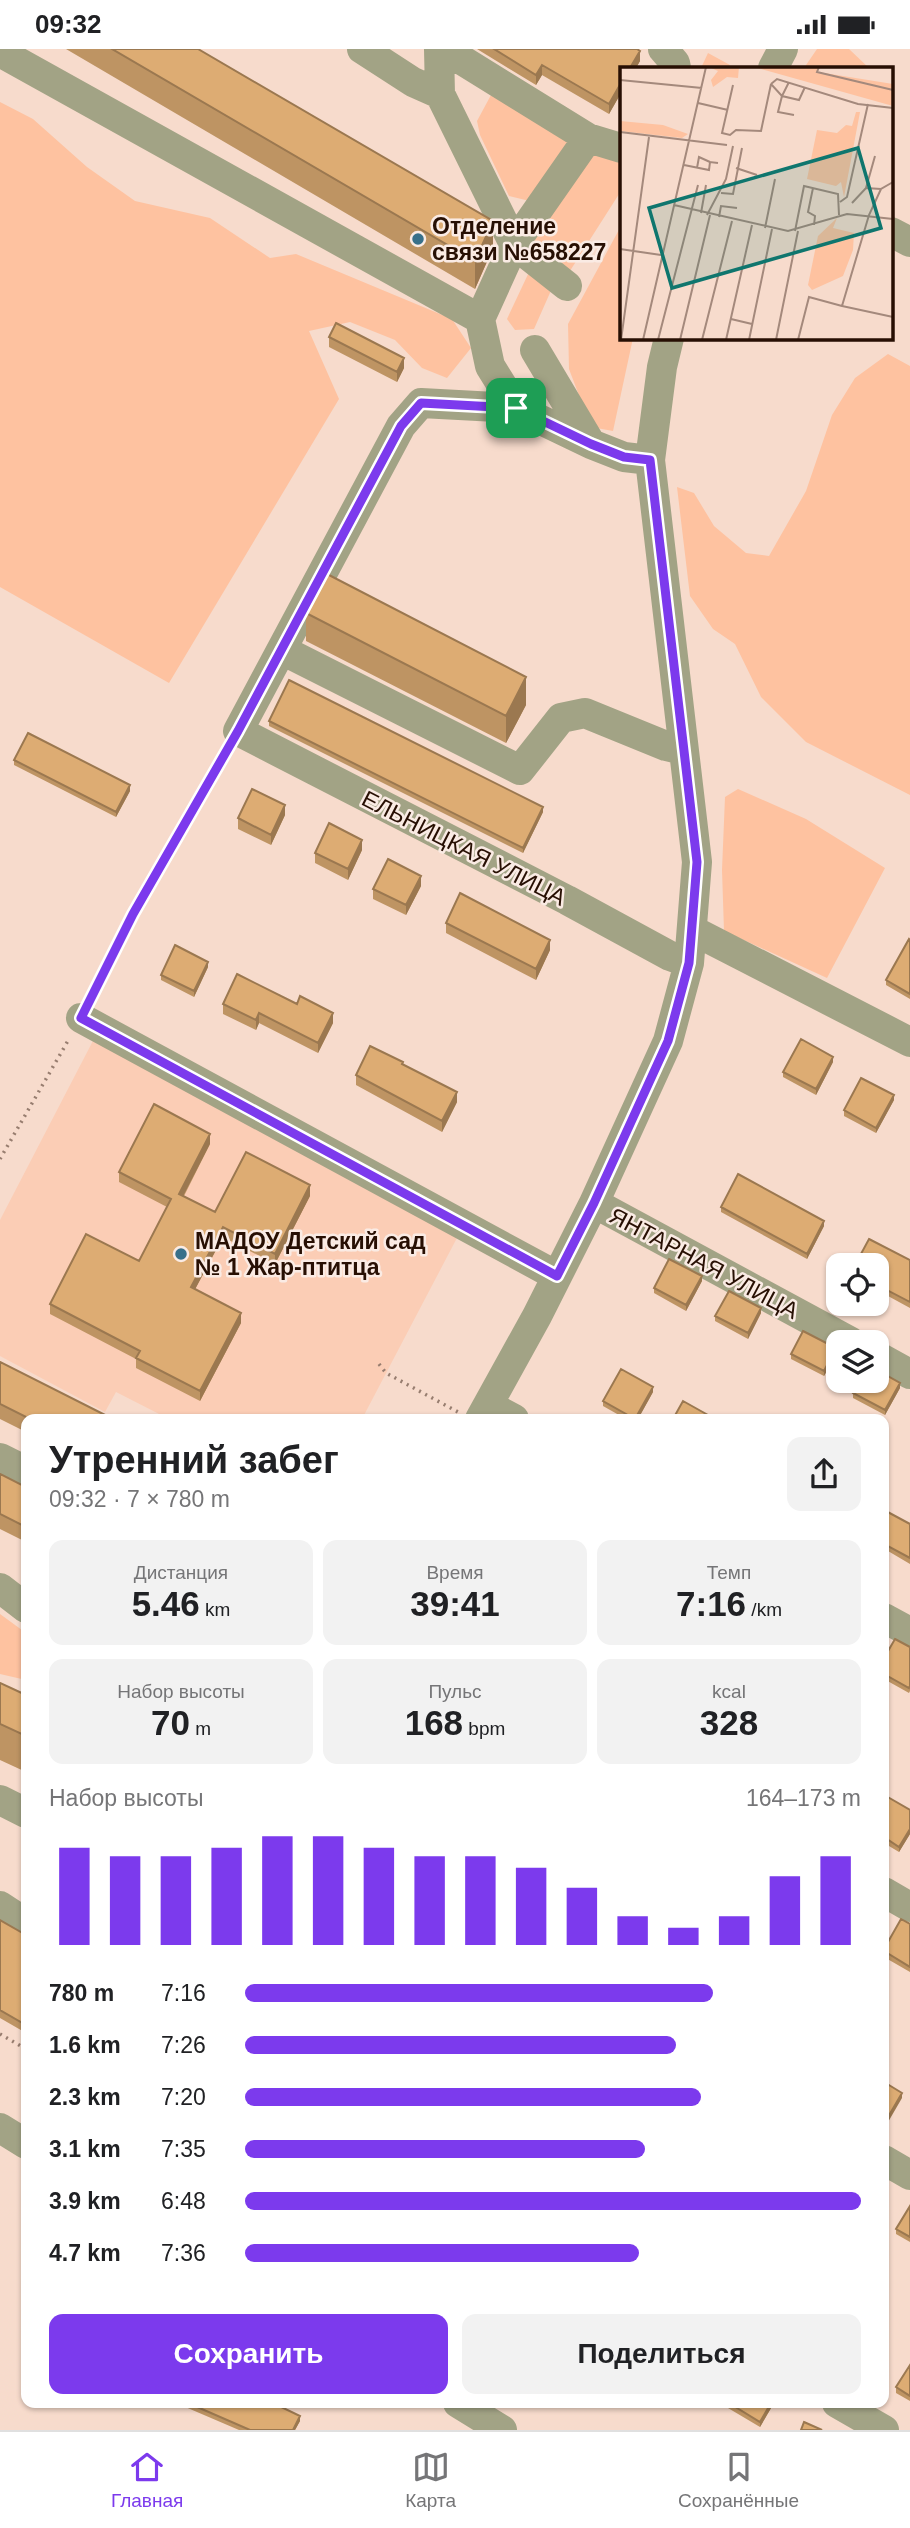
<!DOCTYPE html>
<html lang="ru">
<meta charset="utf-8">
<style>
:root{--surface:#fff;--page:#f2f2f2;--text:#202124;--muted:#757577;--line:#e0e0e0;--accent:#7c3aed}
body{margin:0;font-family:Helvetica,sans-serif;background:var(--page);color:var(--text);height:100vh;display:flex;flex-direction:column;font-size:26px;white-space:nowrap}
*{box-sizing:border-box;margin:0}
p{font-size:23px;color:var(--muted)}
.icon{flex:none;width:38px;height:38px;fill:none;stroke:currentColor;stroke-width:2;stroke-linecap:round;stroke-linejoin:round}
.map{position:relative;flex:1;overflow:hidden}
.details{position:absolute;left:21px;top:1365px;width:868px;height:994px;display:flex;flex-direction:column;background:var(--surface);border-radius:14px;box-shadow:0 2px 5px #0004}
.details>*{flex:none}
.buttons{position:absolute;left:826px;top:1204px;display:grid;gap:14px}
.buttons a{display:grid;place-items:center;width:63px;height:63px;border-radius:14px;background:var(--surface);box-shadow:0 2px 5px #0004;font-size:35px}
.pin{position:absolute;display:grid;place-items:center;width:60px;height:60px;color:#fff;margin:-30px;border-radius:14px;box-shadow:0 4px 10px #0006}
.round{display:grid;place-items:center;flex:none;width:74px;height:74px;border-radius:14px;background:var(--page)}
.overview{display:flex;align-items:center;justify-content:space-between;height:119px;padding:0 28px}
h1{font-size:38px;font-weight:700;line-height:52px}
.figures{display:grid;grid-template-columns:repeat(3,1fr);gap:10px;height:119px;padding:7px 28px}
.figures div{display:grid;align-content:center;border-radius:14px;background:var(--page);text-align:center}
.figures b{font-size:35px;font-weight:700}
.figures small{font-size:19px;font-weight:400}
.figures p{font-size:19px}
.chart{height:196px;padding:14px 28px}
.chart p{display:flex;justify-content:space-between}
.chart svg{width:100%;height:126px;margin-top:7px;stroke:var(--accent);stroke-width:6}
.primary-button{display:flex;gap:14px;margin-top:auto;padding:14px 28px}
.primary-button a{flex:1;height:80px;border-radius:14px;background:var(--accent);color:#fff;font-size:28px;font-weight:700;line-height:80px;text-align:center}
.primary-button a+a{background:var(--page);color:var(--text)}
ul{padding:0 28px;list-style:none;font-size:23px}
li{display:grid;grid-template-columns:112px 84px 1fr;align-items:center;height:52px}
li i{height:18px;border-radius:9px;background:var(--accent)}
.status{display:flex;justify-content:space-between;align-items:center;height:49px;padding:0 35px;background:var(--surface);direction:ltr}
.status svg{height:19px;fill:currentColor}
.tab-bar{display:flex;justify-content:space-around;align-items:center;height:98px;border-top:2px solid var(--line);background:var(--surface);font-size:19px;color:var(--muted)}
.tab-bar a{display:grid;justify-items:center;gap:4px}
.tab-bar .active{color:var(--accent)}
.map>svg:first-child{display:block}
.built{fill:#fbcdb5}
.green{fill:#fec2a0}
.lines{fill:none;stroke-linecap:round;stroke-linejoin:round}
.path{stroke:#977d6f;stroke-width:3.5;stroke-dasharray:2 5;stroke-linecap:butt}
.minor{stroke:#a2a385;stroke-width:30}
.wall{fill:#be9463}
.shaded-wall{fill:#9b7850}
.building{fill:#ddac73;stroke:#9b7850;stroke-width:2}
.route-casing{stroke:#fff;stroke-width:14}
.route{stroke:#7c3aed;stroke-width:9}
.poi-dot{fill:#38708a;stroke:#faebe4;stroke-width:2.5}
.labels{text-anchor:middle;stroke-width:5;stroke-linejoin:round;paint-order:stroke}
.poi-label{font-size:23px;font-weight:bold;fill:#270f03;stroke:#faebe4;text-anchor:start}
.street-label{font-size:23px;fill:#270f03;stroke:#faebe4}
.inset-road{fill:none;stroke:#a4897c;stroke-width:2}
.view{fill:#0f766e;fill-opacity:0.15;stroke:#0f766e;stroke-width:3.5}
.inset-edge{fill:none;stroke:#270f03;stroke-width:3.5}
</style>
<div class="status"><b>09:32</b><svg viewBox="0 0 49 12"><path d="M0 12V9h3v3zM5 12V6h3v6zM10 12V3h3v9zM15 12V0h3v12zM26 1h20v11H26zM47 4h2v5h-2z"/></svg></div>
<div class="map">
<svg width="910" height="2381" viewBox="0 0 910 2381">
<rect width="100%" height="100%" fill="#f7dbcc"/>
<path class="built" d="M96,986l362,201 -96,183h-193l-53,-27 -11,20 -105,-56v-136z"/>
<path class="green" d="M817,0h32l20,19h-65z
M708,4l22,12 -1,3h-28z
M491,46l81,45 -34,63 -29,-7 -29,-61 -3,-14z
M0,53l33,17 54,48 48,34 75,17 60,40 26,-4 156,65 19,29 -24,30 -25,-10 -27,-28 -45,-18 -41,9 30,68 -170,284 -169,-96z
M596,103l25,5v34l-53,83 -35,-31 26,-43z
M621,177v112h12l-20,93 -22,-4 -22,-58 -1,-45z
M530,221l23,16 -19,43 -19,1 -8,-11z
M888,305l22,12v429l-104,-53 -45,-45 -26,-53 -22,-15 -23,-33 -13,-109 17,6 20,33 32,27 23,3 37,-65 26,-76 23,-37z
M738,740l68,30 79,49 -58,110 -103,-47 -2,-61 3,-73z
M0,1565l26,19v47l-26,-6z"/>
<g class="lines">
<path class="path" d="M92,947l41,-82 94,-163
M0,1110l69,-120
M379,1315l7,9 72,39
M0,1985l26,15
M26,2047v-1"/>
<path class="minor" d="M362,0l51,33 27,12
M439,0l1,45 74,150 53,42
M444,0l144,89
M663,0l12,14 1,5
M0,3l480,267
M773,19l10,-19
M891,183l19,10
M535,301l56,94
M516,359l-26,-42 -10,-47 34,-75 74,-106 33,10
M650,411l-26,-3 -33,-13 -75,-36 -95,-5 -20,23 -163,305 329,169 103,56 19,7
M282,601l238,120 41,-52 24,-5 81,33 17,4
M692,881l218,112
M81,969l476,258
M594,1154l257,139
M877,1307l33,18
M488,1356l26,14
M480,1370l57,-103 57,-113 74,-162 21,-78 8,-101 -47,-402 12,-93 7,-29
M0,1409l26,13
M0,1539l26,20
M884,1569l26,14
M0,1751l26,13
M884,1843l26,15
M0,1857l26,17
M0,2079l26,16
M884,2111l26,15
M458,2354l44,27
M837,2354l47,27"/>
</g>
<path class="wall" d="M66,0h132l295,199 -18,41z
M477,0h160l3,12 -4,7h-15v25l-12,21 -67,-39 -6,10z
M329,288l75,31 -7,14 -68,-35z
M306,564l220,92 -20,38 -200,-102z
M269,672l274,91 -20,41 -254,-127z
M14,711l116,31 -14,26 -102,-52z
M285,766l-14,30 -33,-16v-11z
M362,801l-14,30 -33,-17v-10z
M421,837l-15,29 -33,-16v-10z
M446,874l104,27 -14,30 -90,-47z
M910,891v59l-24,-14v-5z
M208,918l-14,30 -33,-17v-5z
M223,955l110,19 -15,30 -59,-30 -3,7 -33,-16z
M833,1013l-17,33 -33,-18v-5z
M403,1015l54,38 -15,30 -86,-47v-10z
M894,1051l-18,33 -32,-17v-6z
M210,1095l-26,52 31,16 95,-16 -35,68 -52,-27 -28,52 46,34 -41,78 -64,-33v-9l-86,-45v-10l89,-43 28,-54 -48,-25v-10z
M721,1158l103,19 -17,33 -86,-47z
M910,1211v48l-33,-18v-25z
M702,1232l-16,30 -32,-18v-5z
M761,1264l-13,26 -33,-18v-5z
M791,1305h45l-12,22 -33,-17z
M0,1313l113,57h-87v13l-26,-13z
M900,1339l-15,27 -32,-17v-5z
M653,1343l-15,27h-12l-23,-13v-5z
M0,1425l26,13v55l-26,-13z
M884,1461l26,14v40l-22,-13 -3,6 -1,-1z
M910,1598v44l-1,2 -25,-14v-21z
M0,1634l26,12v77l-26,-12z
M884,1751l26,10v24l-11,18 -15,-9z
M0,1871l26,15v98l-26,-15z
M910,1875v48l-26,-15v-6z
M910,2157v36l-14,-8v-5z
M910,2316v36l-14,-8v-6z
M176,2354h97l27,18 -5,9h-56z
M728,2354h46l-14,24 -32,-19z"/>
<path class="shaded-wall" d="M640,2v10l-4,7h-6z
M542,16v10l-6,10v-10z
M621,34v10l-12,21v-10z
M493,172v27l-18,41v-28z
M404,309v10l-7,14v-10z
M526,628v28l-20,38v-27z
M130,736v6l-14,26v-5z
M285,756v10l-14,30v-10z
M543,758v5l-20,41v-5z
M362,791v10l-14,30v-11z
M421,827v10l-15,29v-10z
M550,891v10l-14,30v-11z
M208,913v5l-14,30v-6z
M259,964v10l-3,7v-10z
M333,964v10l-15,30v-10z
M833,1008v5l-17,33v-6z
M457,1043v10l-15,30v-11z
M894,1046v5l-18,33v-5z
M210,1085v10l-31,60v-10z
M310,1136v11l-35,68v-10z
M824,1172v5l-17,33v-5z
M223,1178v10l-32,60v-10z
M702,1227v5l-16,30v-6z
M761,1259v5l-13,26v-6z
M241,1264v10l-41,78v-10z
M836,1299v6l-12,22v-5z
M900,1334v5l-15,27v-5z
M653,1338v5l-15,27h-3z
M910,1780v5l-11,18v-5z
M902,2044v5l-18,31v-5z
M771,2354h3l-14,24v-5z
M300,2367v5l-5,9h-2z"/>
<path class="building" d="M112,0h86l295,172 -18,40z
M494,0h143l3,2 -10,17h-9v15l-12,21 -67,-39 -6,10z
M336,274l68,35 -7,14 -68,-35z
M327,525l199,103 -20,39 -200,-103z
M289,631l254,127 -20,41 -254,-127z
M28,684l102,52 -14,27 -102,-52z
M252,740l33,16 -14,30 -33,-17z
M329,774l33,17 -14,29 -33,-16z
M388,810l33,17 -15,29 -33,-16z
M460,844l90,47 -14,29 -90,-46z
M909,890l1,1v54l-24,-14z
M175,896l33,17 -14,29 -33,-16z
M237,925l60,30 3,-8 33,17 -15,30 -59,-30 -3,7 -33,-16z
M801,990l32,18 -17,32 -33,-17z
M370,997l33,16 -1,2 55,28 -15,29 -86,-46z
M861,1029l33,17 -18,33 -32,-18z
M154,1055l56,30 -31,60 36,18 31,-60 64,33 -35,69 -52,-27 -32,60 50,26 -41,78 -64,-33 4,-7 -90,-47 36,-70 53,27 32,-62 -52,-27z
M738,1125l86,47 -17,33 -86,-47z
M869,1190l41,21v42l-33,-17v-20h-22z
M669,1210l33,17 -16,29 -32,-17z
M729,1242l32,17 -13,25 -33,-17z
M803,1282l33,17 -12,23 -33,-17z
M0,1313l113,57h-83l-30,-15z
M621,1320l32,18 -18,32 -32,-18z
M877,1321l23,13 -15,27 -32,-17 6,-12h18z
M683,1352l32,18h-42z
M0,1425l26,13v40l-26,-13z
M884,1461l26,14v34l-22,-12 -3,6 -1,-1z
M895,1590l15,8v39l-1,2 -25,-14v-16z
M0,1634l26,12v41l-26,-12z
M886,1747l24,14v19l-11,18 -15,-10v-37z
M901,1870l9,5v43l-26,-16v-2z
M0,1871l26,15v90l-26,-15z
M884,2033l18,11 -18,31z
M910,2157v31l-14,-8z
M910,2316v31l-14,-9z
M188,2354h85l27,13 -7,14h-43z
M729,2354h42l-11,19z
M804,2373l18,8h-21z"/>
<g class="lines">
<defs>
<path id="route" d="M421,354l95,5 75,36 33,13 26,3 47,402 -8,101 -21,78 -74,162 -37,73 -476,-258 52,-104 105,-183 163,-305z"/>
</defs>
<use href="#route" class="route-casing"/>
<use href="#route" class="route"/>
</g>
<g class="poi-dot">
<circle cx="418" cy="190" r="7"/>
<circle cx="181" cy="1205" r="7"/>
</g>
<g class="labels">
<g class="poi-label">
<text x="432" y="185">Отделение<tspan x="432" dy="26">связи №658227</tspan></text>
<text x="195" y="1200">МАДОУ Детский сад<tspan x="195" dy="26">№ 1 Жар-птитца</tspan></text>
</g>
<g class="street-label">
<text transform="translate(464 799) rotate(27)" y="8">ЕЛЬНИЦКАЯ УЛИЦА</text>
<text transform="translate(704 1214) rotate(28)" y="8">ЯНТАРНАЯ УЛИЦА</text>
</g>
</g>
<g transform="translate(620 18)">
<rect width="273" height="273" fill="#f7dbcc"/>
<path d="M89,0h30l-1,11 -11,-1 -14,10 -2,-7 7,-9zM134,0h65l-1,5 75,12v22zM236,45h4l-16,85 -3,-15 -5,4 -29,-7 10,-49 20,3 9,-8 6,1zM0,54l43,4 25,9 -6,4 -62,-7zM217,151l-4,10 21,5 -1,17 -10,26 -31,14 -4,-5 10,-49z" fill="#fec2a0"/>
<path class="inset-road" d="M199,0l-2,5 76,18M0,13l82,8M169,15l-7,14 17,4 6,-13M151,17l6,-5 81,25 35,4M151,17l11,12 -4,16 16,3M113,18l-11,48 8,2 6,-5 25,1 10,-47M78,36l30,7M0,65l107,13M64,98l25,5 1,-8 8,1M77,101l2,-11 11,5M116,101l21,7M273,115l-12,7 -12,26 -27,91 51,11M193,121l-5,24 7,4 -1,9M246,121l9,-32M101,126l12,1 9,-46M220,135l7,-5 21,-93M232,136l14,-15 15,1M54,138l114,26 59,-17 46,5M81,146l5,-28M87,148l19,-36 7,-33M99,150l2,-11 16,2M145,161l10,-49M175,164l9,-45 34,8 1,21M0,182l41,6M111,252l21,5M1,273l28,-203M23,273l63,-273M38,273l40,-155M60,273l30,-125M82,273l30,-119M106,273l26,-115M129,273l23,-111M156,273l22,-109M178,273l11,-43 33,9"/>
<path class="view" d="M238,81l23,80 -209,60 -23,-80z"/>
<rect width="273" height="273" class="inset-edge"/>
</g>
</svg>
<div class="buttons">
<a><svg class="icon" aria-label="locate" viewBox="0 0 24 24"><circle cx="12" cy="12" r="6"/><path d="M12 2v4M12 18v4M2 12h4M18 12h4"/></svg></a>
<a><svg class="icon" aria-label="layers" viewBox="0 0 24 24"><path d="M12 4l9 5-9 5-9-5zM3 14l9 5 9-5"/></svg></a>
</div>
<div class="pin" style="left:516px;top:359px;background:#1e9e55"><svg class="icon" aria-label="arrive" viewBox="0 0 24 24"><path d="M6 21V4h12l-3 4 3 4H6"/></svg></div>
<section class="details">
<div class="overview"><div><h1>Утренний забег</h1><p>09:32 · 7 × 780 m</p></div><a class="round"><svg class="icon" aria-label="share" viewBox="0 0 24 24"><path d="M12 15V3M7 8l5-5 5 5M5 13v7h14v-7"/></svg></a></div>
<div class="figures">
<div><p>Дистанция</p><b>5.46<small> km</small></b></div>
<div><p>Время</p><b>39:41</b></div>
<div><p>Темп</p><b>7:16<small> /km</small></b></div>
</div>
<div class="figures">
<div><p>Набор высоты</p><b>70<small> m</small></b></div>
<div><p>Пульс</p><b>168<small> bpm</small></b></div>
<div><p>kcal</p><b>328</b></div>
</div>
<div class="chart"><p><span>Набор высоты</span>164–173 m</p>
<svg viewBox="0 0 160 44" preserveAspectRatio="none"><path d="M5 44V10M15 44V13M25 44V13M35 44V10M45 44V6M55 44V6M65 44V10M75 44V13M85 44V13M95 44V17M105 44V24M115 44V34M125 44V38M135 44V34M145 44V20M155 44V13"/></svg>
</div>
<ul>
<li><b>780 m</b>7:16<i style="width:76%"></i></li>
<li><b>1.6 km</b>7:26<i style="width:70%"></i></li>
<li><b>2.3 km</b>7:20<i style="width:74%"></i></li>
<li><b>3.1 km</b>7:35<i style="width:65%"></i></li>
<li><b>3.9 km</b>6:48<i style="width:100%"></i></li>
<li><b>4.7 km</b>7:36<i style="width:64%"></i></li>
</ul>
<div class="primary-button"><a>Сохранить</a><a>Поделиться</a></div>
</section>
</div>
<nav class="tab-bar">
<a class="active"><svg class="icon" aria-label="home" viewBox="0 0 24 24"><path d="M3 11l9-7 9 7M6 9v11h12V9"/></svg>Главная</a>
<a><svg class="icon" aria-label="map" viewBox="0 0 24 24"><path d="M3 6l6-2 6 2 6-2v14l-6 2-6-2-6 2zM9 4v14M15 6v14"/></svg>Карта</a>
<a><svg class="icon" aria-label="saved" viewBox="0 0 24 24"><path d="M7 4h10v16l-5-4-5 4z"/></svg>Сохранённые</a>
</nav>
